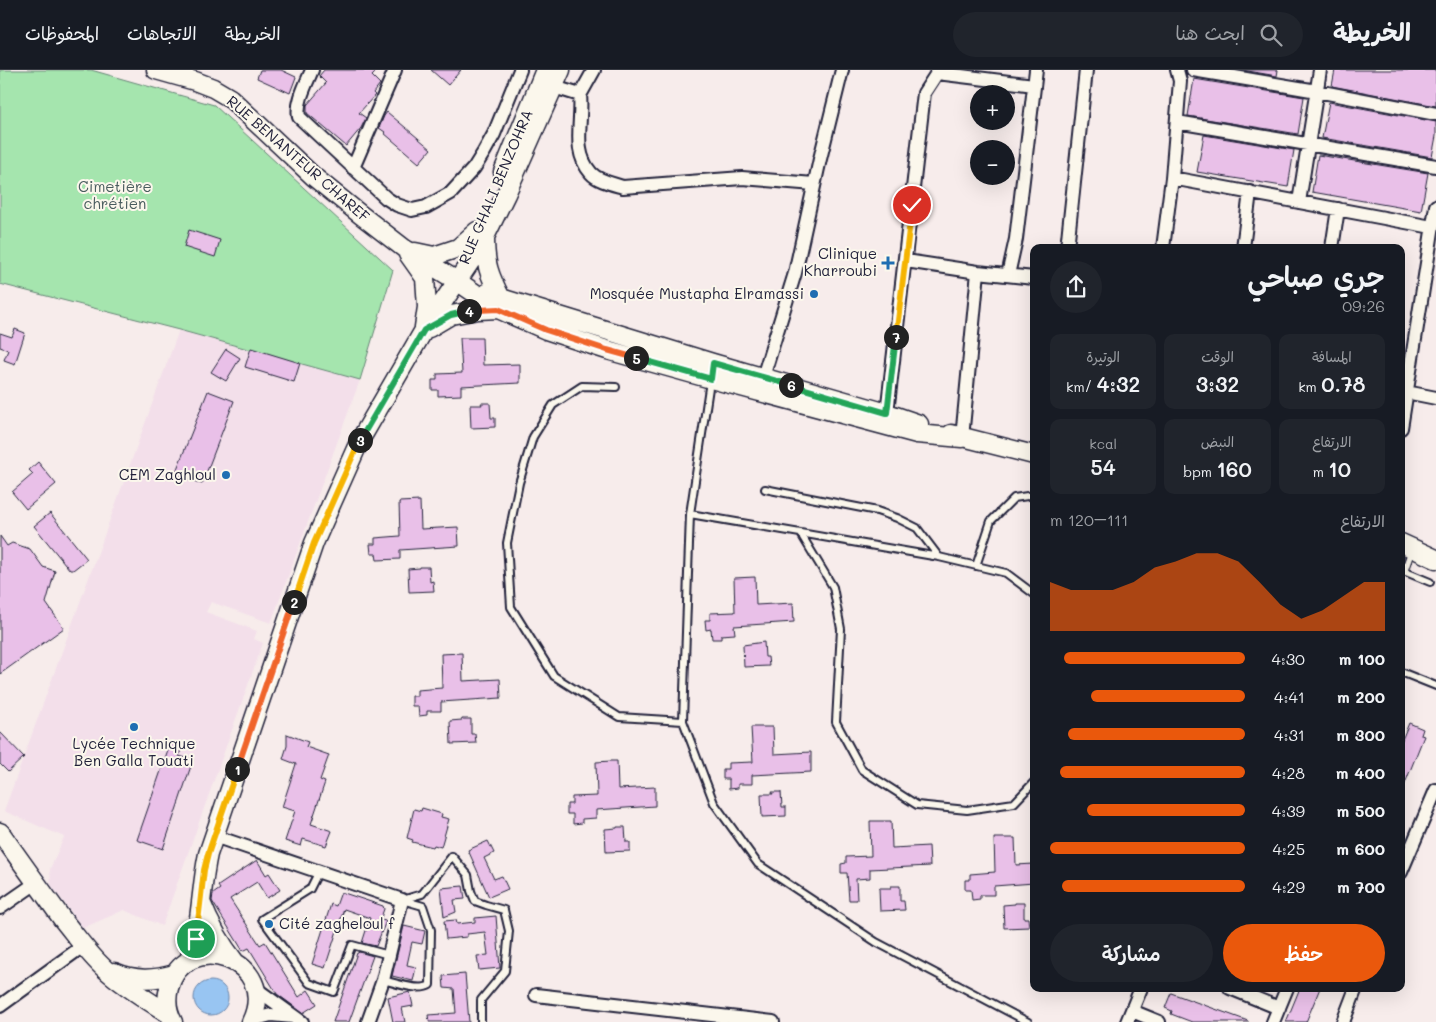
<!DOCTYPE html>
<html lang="ar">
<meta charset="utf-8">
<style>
:root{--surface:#171b24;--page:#20242c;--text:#f1f3f6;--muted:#9ea1a6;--line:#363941;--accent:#ea580c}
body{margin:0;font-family:Mali,"Playpen Sans Arabic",sans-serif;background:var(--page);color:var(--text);direction:rtl;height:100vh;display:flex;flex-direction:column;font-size:19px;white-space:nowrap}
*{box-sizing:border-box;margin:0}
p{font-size:16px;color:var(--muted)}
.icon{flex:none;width:28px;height:28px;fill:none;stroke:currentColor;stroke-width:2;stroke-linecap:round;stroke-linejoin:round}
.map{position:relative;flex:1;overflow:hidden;direction:ltr}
.details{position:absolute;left:1030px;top:174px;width:375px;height:748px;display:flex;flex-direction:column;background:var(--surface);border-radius:10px;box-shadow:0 5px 20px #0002;direction:rtl}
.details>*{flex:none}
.fabs{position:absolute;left:970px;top:15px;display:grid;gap:10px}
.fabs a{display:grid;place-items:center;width:45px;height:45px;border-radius:50%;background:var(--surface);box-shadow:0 5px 20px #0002;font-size:25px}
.pin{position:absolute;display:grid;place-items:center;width:42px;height:42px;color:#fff;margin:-21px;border:2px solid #fff;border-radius:50%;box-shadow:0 1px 5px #0007}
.km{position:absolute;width:25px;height:25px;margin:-12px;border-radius:50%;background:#222;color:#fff;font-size:14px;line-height:25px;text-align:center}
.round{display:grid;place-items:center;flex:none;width:52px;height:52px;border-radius:26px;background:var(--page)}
.overview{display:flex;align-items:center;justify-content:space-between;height:85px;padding:0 20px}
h1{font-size:28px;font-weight:600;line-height:38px}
.stats{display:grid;grid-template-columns:repeat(3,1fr);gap:8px;height:85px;padding:5px 20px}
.stats div{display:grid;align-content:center;border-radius:10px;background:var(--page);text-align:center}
.stats b{font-size:21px;font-weight:600}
.stats small{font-size:14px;font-weight:400}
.stats p{font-size:14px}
.chart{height:140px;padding:10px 20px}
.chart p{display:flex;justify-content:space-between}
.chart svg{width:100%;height:90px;margin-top:5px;fill:var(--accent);opacity:.7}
.button{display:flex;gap:10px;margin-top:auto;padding:10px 20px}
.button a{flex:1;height:58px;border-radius:30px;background:var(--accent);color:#fff;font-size:20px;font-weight:600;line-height:58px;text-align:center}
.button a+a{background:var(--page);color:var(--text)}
ul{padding:0 20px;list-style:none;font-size:16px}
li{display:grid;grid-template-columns:80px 60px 1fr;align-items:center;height:38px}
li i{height:12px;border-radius:6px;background:var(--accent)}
header{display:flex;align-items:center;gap:30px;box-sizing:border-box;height:70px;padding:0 25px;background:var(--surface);border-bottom:1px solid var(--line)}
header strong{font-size:24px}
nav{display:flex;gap:28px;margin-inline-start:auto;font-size:18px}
.search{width:350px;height:45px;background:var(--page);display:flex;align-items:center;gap:12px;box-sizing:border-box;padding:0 18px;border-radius:28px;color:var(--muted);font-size:19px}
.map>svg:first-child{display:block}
.built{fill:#f3dfea}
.green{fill:#a5e5ae;stroke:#648474}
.water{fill:#98c5f2;stroke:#6984a9}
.building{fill:#e9c0e8;stroke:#22223b}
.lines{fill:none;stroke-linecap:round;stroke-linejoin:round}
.lane-casing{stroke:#22223b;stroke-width:10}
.street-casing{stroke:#22223b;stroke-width:16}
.secondary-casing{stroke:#22223b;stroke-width:21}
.lane{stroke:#fbf7ec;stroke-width:6}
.street{stroke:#fbf7ec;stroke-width:12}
.secondary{stroke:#fbf7ec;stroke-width:18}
.split-1-casing{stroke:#fff;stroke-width:10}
.split-2-casing{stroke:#fff;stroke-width:10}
.split-3-casing{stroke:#fff;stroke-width:10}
.split-4-casing{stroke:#fff;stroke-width:10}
.split-5-casing{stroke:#fff;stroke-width:10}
.split-6-casing{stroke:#fff;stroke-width:10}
.split-7-casing{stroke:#fff;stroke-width:10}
.split-8-casing{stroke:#fff;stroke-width:10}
.split-1{stroke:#f5b400;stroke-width:6}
.split-2{stroke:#f0652b;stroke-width:6}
.split-3{stroke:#f5b400;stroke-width:6}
.split-4{stroke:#22a559;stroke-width:6}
.split-5{stroke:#f0652b;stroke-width:6}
.split-6{stroke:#22a559;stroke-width:6}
.split-7{stroke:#22a559;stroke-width:6}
.split-8{stroke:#f5b400;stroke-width:6}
.poi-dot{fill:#1f6fb2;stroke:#fbf7ec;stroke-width:2}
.labels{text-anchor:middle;stroke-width:4;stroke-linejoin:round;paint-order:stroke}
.street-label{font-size:15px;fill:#22223b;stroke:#fbf7ec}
.park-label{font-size:15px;fill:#495c5e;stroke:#fbf7ec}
.poi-label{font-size:15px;fill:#22223b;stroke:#fbf7ec;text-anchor:end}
</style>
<header>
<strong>الخريطة</strong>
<div class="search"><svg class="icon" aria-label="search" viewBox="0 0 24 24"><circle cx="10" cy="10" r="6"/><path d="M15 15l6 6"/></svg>ابحث هنا</div>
<nav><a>الخريطة</a><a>الاتجاهات</a><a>المحفوظات</a></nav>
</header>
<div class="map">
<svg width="1436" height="952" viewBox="0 0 1436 952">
<rect width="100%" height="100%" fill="#f7eceb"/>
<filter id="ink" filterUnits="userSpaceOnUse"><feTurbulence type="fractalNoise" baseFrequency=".02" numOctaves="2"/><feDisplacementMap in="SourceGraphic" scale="10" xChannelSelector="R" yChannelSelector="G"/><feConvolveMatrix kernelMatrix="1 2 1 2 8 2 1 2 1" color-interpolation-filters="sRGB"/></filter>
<g filter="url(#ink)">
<path class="built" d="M179,260l181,50 -89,243 -60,-21 -5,10 51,19 -3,8 9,4 -101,283 -38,-16 -41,18 -32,-43 -1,-16 14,-32 -60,-26z"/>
<path class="green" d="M0,0h91l123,35 179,165 -33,110 -181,-50 -179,-46z"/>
<path class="water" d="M194 928a17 17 0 1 1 34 0a17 17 0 1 1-34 0Z"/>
<path class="building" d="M260,0h21l15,7 -6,16 -33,-15z
M324,0h54l-6,6 8,8 -7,9 2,2 -16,18 7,5 -5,10 -15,18 -39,-33v-8l19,-22 -7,-7z
M431,0h30l-13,15z
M1242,0h36l-1,6z
M1335,0h101v36l-104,-20z
M1194,9l110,18 -6,37 -110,-18z
M1329,32l107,20v14l-4,21 -110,-19z
M387,42l44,37 -12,14 -35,-30 1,-1 -6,-4 5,-12z
M1204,65l90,15 -6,37 -91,-15z
M1318,85l110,18 -7,38 -109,-19z
M189,160l31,10 -5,17 -31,-10z
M15,259l10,4 -10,31 -11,-4 4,-10 -8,-3v-14l12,4z
M460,268h22l1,27 37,-1v19l-59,3v9l-23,1v-6h-6v-10h5v-6l25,-1z
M251,278l49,15 -6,19 -49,-15z
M226,279l14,9 -14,23 -15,-9z
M208,321l26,10 -32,83 -27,-10z
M481,333h9l1,15h4v9l-24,1 -1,-23h12z
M38,392l18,22 -30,25 -14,-17 21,-18 -4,-4z
M420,431l1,28 37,-2 1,19 -59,4v9l-23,1 -1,-6h-5l-1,-10h5v-6l25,-2 -1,-34z
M50,443l37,46 -14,11h-3l-36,-44z
M0,466l7,10 5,-3 18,6 13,18 12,4 -9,32 18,25 -64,46z
M420,497h9l1,15 3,-1 1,10 -25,1 -1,-23 12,-1z
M755,507l1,28 37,-2 1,19 -60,4 1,8 -14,1v4h-9l-1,-10 -5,1 -1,-10h5v-7l25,-1 -1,-34z
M764,572l1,15h3l1,9 -25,1 -1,-22z
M462,583l1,28 37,-2 1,19 -60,4v9h-14v4l-8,1 -1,-10h-6v-10h5v-6l25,-2 -1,-34z
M462,649h9v15h4l1,9 -25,1 -1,-23 12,-1z
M1409,653l14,6 -2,6 3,1 -22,55 -1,-49z
M751,657h22l1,27 37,-2v20l-59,3v9h-14v4l-9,1v-10h-6v-10h5v-6l25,-1z
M0,662l24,25 -16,15 -8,-8z
M287,664l21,8 -2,5 23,8 -9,25 5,2 -14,42 21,7 -6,15 -23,-7 -2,7 -16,-5 10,-30 -13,-4 14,-43 -13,-5 4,-13z
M171,672l11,4 -3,10 14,4 -30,89 -26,-9z
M611,691h6l1,28 37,-2v19l-59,4v8l-14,1v4l-9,1v-10h-6v-10h5v-7l25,-1 -1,-34z
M772,722h9l1,15h4v9l-24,1 -1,-23h12z
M422,738l20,6 -1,3 8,2 -8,28 -7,-2 -1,2 -21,-5 1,-2 -6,-2 7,-29 7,2z
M870,751h21l1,27 37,-2 1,20 -60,3v9l-14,1 1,21h-8l-2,-27h-6v-9l5,-1v-6l25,-1z
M617,757h8l1,15h4v9l-24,1 -1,-23 12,-1z
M994,768h21l1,27 18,-1v19l-40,3v9h-14v4l-8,1 -1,-10h-6v-10h5v-6l25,-2z
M488,771l6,12 -10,5 10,21 8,-3 6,13 -19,8 -21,-47z
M257,790l9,15 3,-2 11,17 -13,8 -10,-16 -27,17 30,46 5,-3 34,55 9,-7 9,14 -14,9 -26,-19 -28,-46 -6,3 -31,-50 1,-7 7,-5 -2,-3z
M463,816l2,13 -11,1 2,12 -12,5 -3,-29z
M891,816h9v15h4l1,9 -25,1 -1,-23h12z
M341,822l42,14 1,3 -4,11 6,1 -10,25 -14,-3 8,-25 -26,-9 -19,59 -13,-4 19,-60 5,2z
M1015,833h9v15h4l1,9 -25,1 -1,-23 12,-1z
M496,846l4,52 -21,2 -2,-14 11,-1 -3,-23 -18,2v3l-21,2 -2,-18 12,-1 1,4 18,-2v-4z
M404,856l21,5 -3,13 -10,-2 -5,23 9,2 -3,14 -21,-5z
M359,882l14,4 -24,66h-16l24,-69h1z
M465,904l4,48h-40l-1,-7 28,-2 -2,-24 -10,-1 -1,-12z
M1300,918h20l-14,34h-20z
M410,922l3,14 -11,2 3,14h-12l-5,-25z
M1171,923l77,28v1h-56l-21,-8 1,-3 -7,-3z"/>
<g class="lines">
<defs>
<path id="lane" d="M710,311l-20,133 -7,207 31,82 44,61 118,78 152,80
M616,317l-34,-1 -29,19 -20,32 -14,46 -12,60 4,64 43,69 65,41 64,4
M765,419l112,22 20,7 20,10 22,29
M690,444l249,43 67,16 28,21
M801,464l32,53 8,42 -5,93 26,48 55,35 50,5 47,-7 20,-21
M976,496l15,-45 23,-23 20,-3
M1401,500l29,12
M1404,502l8,-23
M1401,602l35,14
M319,801l-9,18 -48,30 47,64 25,9 18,-47 37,10
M383,910c12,3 37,12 47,5l1,-55 -8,-24 -21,-6 20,-6 30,-38 16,19 3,16 4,10 11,4 18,5 5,21 -4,40 -24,29v22"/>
<path id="street" d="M312,0c-6,14 -16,33 -13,47l87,81 11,7 15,5 14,-3 25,-14 23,-25 10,-16 10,-18 26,-64
M1193,0l124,21 119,23
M937,3l97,12
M554,17l26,8 14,-25
M580,25c3,27 -9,55 11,78 7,8 22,11 32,14l119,-9 72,6
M1177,52l259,44
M353,98l42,-98
M1172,108l260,49
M1299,132l21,-132
M1067,178l19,-178
M1163,178l9,-70 8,-97 -3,-11
M1243,178l7,-56
M1332,178l6,-39
M906,191l72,11 56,6
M1008,205l8,-36 20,-169
M763,307l32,-104 25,-114 22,-89
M1401,321l35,7
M887,343l37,-320 15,-23
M1401,358l35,-222
M962,368l16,-166
M214,766l188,64 -19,80 -15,42
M1401,802l35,-82
M0,838l36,-25
M255,918l47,34
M1230,918l49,20
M536,925l237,27
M0,936l83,-60
M1132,941l27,11
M252,950l19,-5 22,2
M1127,952l14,-34
M1273,952l14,-34
M1343,952l13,-34"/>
<path id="secondary" d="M156,0l39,11 18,7 17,10 84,79 47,38 44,34 52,32 41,28 48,21 61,20 104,29 206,55 45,4
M503,102l42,-102
M485,167c0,27 4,38 16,61
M415,182l19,4 24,-8 19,-17
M408,184l17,24 2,29 -3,20
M487,223l14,5 212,65 174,50 32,11
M429,258l22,-13 27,-5 20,-1
M951,364l83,21
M1401,473l35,16
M0,762c21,30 42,59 63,88 14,17 26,35 43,50 19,17 41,30 63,44
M201,832c9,23 19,41 34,60
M188,892c14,-34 12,-72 20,-108l106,-311 45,-101 65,-112 55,-81 27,-55 55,-124
M114,902c21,9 40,8 61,2
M173,952c-6,-11 -7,-23 -4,-34 16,-61 112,-28 82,34"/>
</defs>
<use href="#lane" class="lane-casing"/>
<use href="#street" class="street-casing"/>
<use href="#secondary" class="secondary-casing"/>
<use href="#lane" class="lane"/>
<use href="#street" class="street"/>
<use href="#secondary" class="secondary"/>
</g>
</g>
<g class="lines" filter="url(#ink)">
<defs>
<path id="split-1" d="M196,869l8,-69 4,-16 29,-85"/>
<path id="split-2" d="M237,699l57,-167"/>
<path id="split-3" d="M294,532l20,-59 46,-103"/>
<path id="split-4" d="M360,370l64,-110 27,-15 18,-4"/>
<path id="split-5" d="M469,241l9,-1 20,-1 48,21 61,20 29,8"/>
<path id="split-6" d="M636,288l75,21 2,-16 78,22"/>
<path id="split-7" d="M791,315l96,28 9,-76"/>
<path id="split-8" d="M896,267l16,-132"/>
</defs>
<use href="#split-1" class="split-1-casing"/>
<use href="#split-2" class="split-2-casing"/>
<use href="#split-3" class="split-3-casing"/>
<use href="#split-4" class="split-4-casing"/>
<use href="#split-5" class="split-5-casing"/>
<use href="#split-6" class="split-6-casing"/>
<use href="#split-7" class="split-7-casing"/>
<use href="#split-8" class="split-8-casing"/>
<use href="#split-1" class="split-1"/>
<use href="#split-2" class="split-2"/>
<use href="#split-3" class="split-3"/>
<use href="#split-4" class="split-4"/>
<use href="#split-5" class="split-5"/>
<use href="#split-6" class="split-6"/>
<use href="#split-7" class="split-7"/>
<use href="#split-8" class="split-8"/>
</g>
<g class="poi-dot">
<path d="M885.5 185.5h5v5h5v5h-5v5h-5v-5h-5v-5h5z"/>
<circle cx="814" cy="224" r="5"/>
<circle cx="226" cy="405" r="5"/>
<circle cx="134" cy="657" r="5"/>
<circle cx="269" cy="854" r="5"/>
</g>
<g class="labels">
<g class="street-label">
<text transform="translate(298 89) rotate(41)" y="5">RUE BENANTEUR CHAREF</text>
<text transform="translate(496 117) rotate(-67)" y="5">RUE GHALI BENZOHRA</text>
</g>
<g class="park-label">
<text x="115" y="122">Cimetière<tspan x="115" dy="17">chrétien</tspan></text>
</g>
<g class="poi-label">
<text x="877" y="189">Clinique<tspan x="877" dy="17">Kharroubi</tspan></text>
<text x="804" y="229">Mosquée Mustapha Elramassi</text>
<text x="216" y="410">CEM Zaghloul</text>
<text x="134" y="679" text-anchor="middle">Lycée Technique<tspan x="134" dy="17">Ben Galla Touati</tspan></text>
<text x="279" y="859" text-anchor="start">Cité zagheloul f</text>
</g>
</g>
</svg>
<div class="fabs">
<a>+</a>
<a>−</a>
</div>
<div class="pin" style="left:196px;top:869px;background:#1e9e55"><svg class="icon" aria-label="arrive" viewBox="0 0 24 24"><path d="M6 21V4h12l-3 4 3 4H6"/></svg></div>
<div class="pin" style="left:912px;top:135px;background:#d93025"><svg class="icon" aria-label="check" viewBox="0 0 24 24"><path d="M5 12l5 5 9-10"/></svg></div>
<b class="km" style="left:237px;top:699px">1</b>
<b class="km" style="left:294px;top:532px">2</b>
<b class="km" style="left:360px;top:370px">3</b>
<b class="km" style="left:469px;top:241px">4</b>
<b class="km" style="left:636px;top:288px">5</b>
<b class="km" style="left:791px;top:315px">6</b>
<b class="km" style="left:896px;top:267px">7</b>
<section class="details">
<div class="overview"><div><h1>جري صباحي</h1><p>09:26</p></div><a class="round"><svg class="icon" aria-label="share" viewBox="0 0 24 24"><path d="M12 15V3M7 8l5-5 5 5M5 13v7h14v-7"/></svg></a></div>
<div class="stats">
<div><p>المسافة</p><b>0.78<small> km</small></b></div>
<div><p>الوقت</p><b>3:32</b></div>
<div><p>الوتيرة</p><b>4:32<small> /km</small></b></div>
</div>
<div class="stats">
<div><p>الارتفاع</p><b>10<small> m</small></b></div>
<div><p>النبض</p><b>160<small> bpm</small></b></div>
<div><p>kcal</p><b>54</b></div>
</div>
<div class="chart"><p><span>الارتفاع</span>111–120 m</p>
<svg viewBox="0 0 160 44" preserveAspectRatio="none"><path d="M0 44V20L10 24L20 24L30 24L40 20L50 13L60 10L70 6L80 6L90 10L100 20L110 31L120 38L130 34L140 27L150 20L160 20V44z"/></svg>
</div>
<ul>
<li><b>100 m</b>4:30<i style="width:93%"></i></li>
<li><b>200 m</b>4:41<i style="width:79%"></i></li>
<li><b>300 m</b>4:31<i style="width:91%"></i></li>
<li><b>400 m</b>4:28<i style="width:95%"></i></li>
<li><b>500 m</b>4:39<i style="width:81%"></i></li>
<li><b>600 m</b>4:25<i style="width:100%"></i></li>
<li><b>700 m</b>4:29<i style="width:94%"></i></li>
</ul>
<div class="button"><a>حفظ</a><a>مشاركة</a></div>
</section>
</div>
